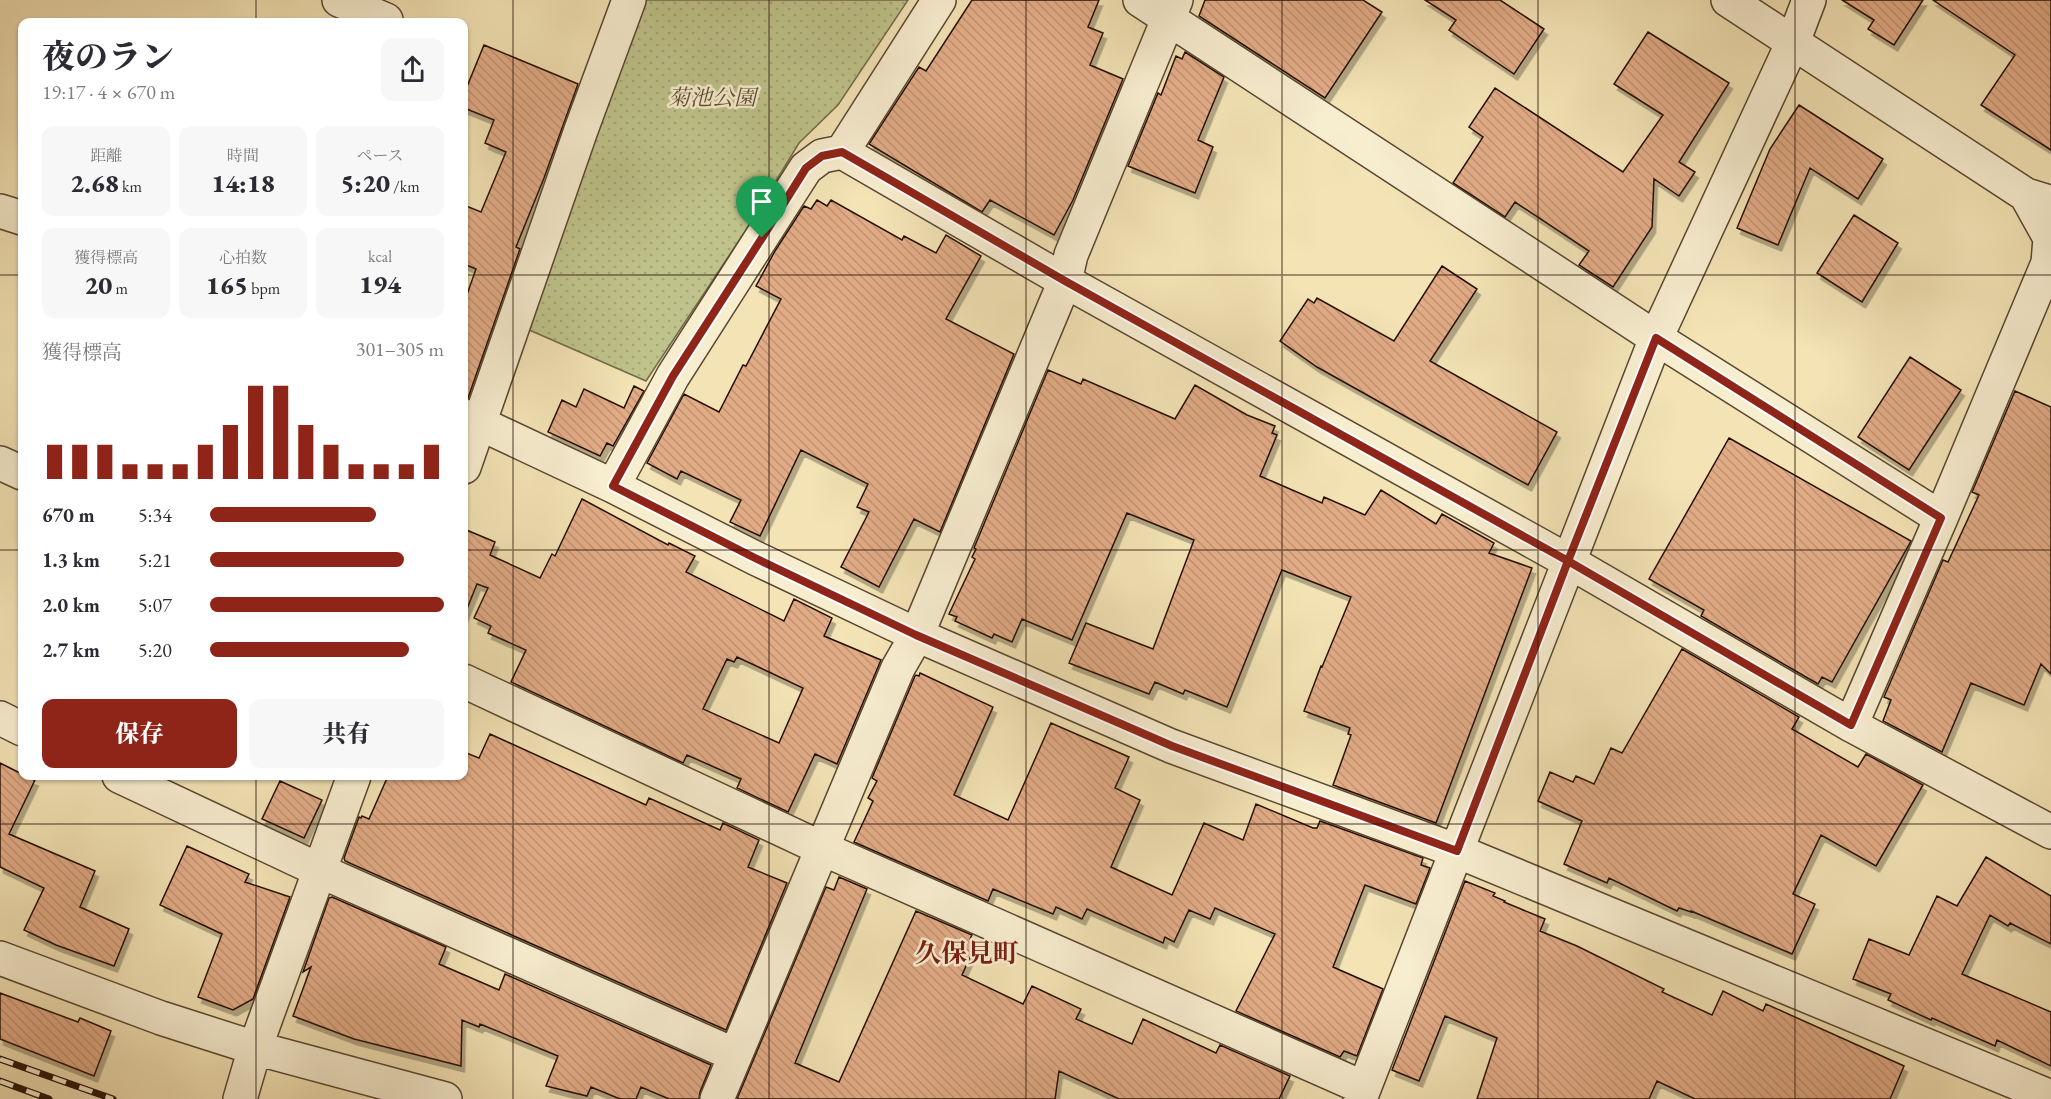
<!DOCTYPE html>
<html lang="ja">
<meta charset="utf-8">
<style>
:root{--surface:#fff;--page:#f7f7f7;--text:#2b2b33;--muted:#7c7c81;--accent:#8f2418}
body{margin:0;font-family:"EB Garamond","Noto Serif JP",serif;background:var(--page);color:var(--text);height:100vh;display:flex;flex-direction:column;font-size:22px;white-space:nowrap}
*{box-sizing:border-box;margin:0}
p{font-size:20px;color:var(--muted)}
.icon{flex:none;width:33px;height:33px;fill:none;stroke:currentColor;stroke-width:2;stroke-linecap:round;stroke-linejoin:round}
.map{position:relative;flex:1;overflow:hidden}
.drawer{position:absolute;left:18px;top:18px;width:450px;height:762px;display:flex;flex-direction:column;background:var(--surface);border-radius:12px;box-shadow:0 2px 4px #0004}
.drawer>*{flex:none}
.pin{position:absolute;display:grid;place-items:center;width:51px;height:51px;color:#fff;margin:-62px -26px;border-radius:50% 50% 50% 0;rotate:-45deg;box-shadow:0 0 6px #0007}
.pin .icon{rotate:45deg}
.round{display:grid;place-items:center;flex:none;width:63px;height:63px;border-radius:12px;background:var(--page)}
.headline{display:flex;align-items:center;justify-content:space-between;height:102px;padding:0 24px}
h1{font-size:33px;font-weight:800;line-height:45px}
.figures{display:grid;grid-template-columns:repeat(3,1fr);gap:9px;height:102px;padding:6px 24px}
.figures div{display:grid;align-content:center;border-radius:12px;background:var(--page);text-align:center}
.figures b{font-size:26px;font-weight:800}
.figures small{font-size:16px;font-weight:400}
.figures p{font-size:16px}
.chart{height:168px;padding:12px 24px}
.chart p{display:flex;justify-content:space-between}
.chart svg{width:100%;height:108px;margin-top:6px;stroke:var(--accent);stroke-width:6}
.action{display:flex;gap:12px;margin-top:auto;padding:12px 24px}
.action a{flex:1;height:69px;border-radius:12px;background:var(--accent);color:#fff;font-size:24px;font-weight:800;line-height:69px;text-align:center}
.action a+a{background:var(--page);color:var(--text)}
ul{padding:0 24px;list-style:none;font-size:20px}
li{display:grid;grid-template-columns:96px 72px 1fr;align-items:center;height:45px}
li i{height:15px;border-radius:8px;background:var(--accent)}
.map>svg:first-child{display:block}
.park{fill:url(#park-dots);stroke:#726a48;stroke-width:1.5}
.building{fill:url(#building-back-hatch);stroke:#251104;stroke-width:1.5;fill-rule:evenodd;filter:url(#shadow)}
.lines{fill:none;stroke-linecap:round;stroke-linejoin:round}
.minor-casing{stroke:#584630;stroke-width:36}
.minor{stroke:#f7edcf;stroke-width:33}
.rail-casing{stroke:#251104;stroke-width:7}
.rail{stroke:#f7edcf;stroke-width:4.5;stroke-dasharray:14;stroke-linecap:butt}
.route-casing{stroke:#fff;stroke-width:12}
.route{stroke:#8f2418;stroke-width:8}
.grid{fill:none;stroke:#251104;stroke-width:1.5;stroke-opacity:0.55}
.labels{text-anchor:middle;stroke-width:5;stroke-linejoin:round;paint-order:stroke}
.park-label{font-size:22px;font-style:italic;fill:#5b4f33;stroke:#f7edcf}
.quarter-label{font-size:26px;font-weight:bold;fill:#7a1f14;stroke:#f7edcf}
</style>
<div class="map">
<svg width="2051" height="1099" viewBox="0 0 2051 1099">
<defs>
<pattern id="park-dots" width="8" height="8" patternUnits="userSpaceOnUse" patternTransform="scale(1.5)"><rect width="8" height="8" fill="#bfc38b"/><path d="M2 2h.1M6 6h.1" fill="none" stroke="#a4a676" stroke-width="1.8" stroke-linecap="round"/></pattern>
<pattern id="building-back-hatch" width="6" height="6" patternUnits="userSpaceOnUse" patternTransform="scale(1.5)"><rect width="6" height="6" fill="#e1ab86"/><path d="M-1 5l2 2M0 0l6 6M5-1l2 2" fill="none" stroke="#c19272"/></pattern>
<filter id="shadow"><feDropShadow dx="3.5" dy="6" stdDeviation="0" flood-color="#0004"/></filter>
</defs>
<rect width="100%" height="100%" fill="#f3e3b5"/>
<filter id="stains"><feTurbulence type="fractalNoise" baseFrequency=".00333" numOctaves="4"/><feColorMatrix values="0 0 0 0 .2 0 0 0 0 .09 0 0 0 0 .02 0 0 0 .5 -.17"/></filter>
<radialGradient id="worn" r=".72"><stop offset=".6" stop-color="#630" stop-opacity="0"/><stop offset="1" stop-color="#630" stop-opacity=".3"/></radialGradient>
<path class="park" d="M644,0h264l-70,105 -39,38 -53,87 -100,151 -119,-52z"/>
<path class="building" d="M972,0h127l-11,27 15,6 -13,32 33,14 -50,121 -19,35 -64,-35 -8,12 -113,-68 50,-77 7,4z
M1205,0h158l19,12 -57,86 -126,-82z
M1425,0h75l44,29 -30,45 -65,-44 7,-10z
M1842,0h81l-29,45 -26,-16 6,-9z
M1933,0h118v150l-70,-45 34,-50z
M1648,32l81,51 -50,79 16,10 -16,24 -25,-17 -2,48 -39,60 -34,-22 10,-14 -74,-49 -10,15 -52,-34 30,-46 -14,-10 26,-39 128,84 40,-57 -49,-31z
M484,45l94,39 -34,94 -28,69 4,2 -52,149 -4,-1v-94l12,-34 -12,-5v-59l17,7 25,-60 -21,-9 9,-23 -30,-12v-14z
M1185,52l39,25 -26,63 15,7 -18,46 -67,-27 30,-73 3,2 15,-39 6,3z
M1799,105l84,54 -25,40 -48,-31 -32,77 -41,-17 33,-79z
M817,200l10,6 4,-6 71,40 2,-4 32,17 10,-18 35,21 -35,63 68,35 -74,178 -26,-13 -35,68 -38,-20 28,-55 -12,-5 11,-23 -67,-34 -41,86 -30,-14 11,-22 -60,-29 -4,8 -30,-16 37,-69 35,18 24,-47 3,1 35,-67 -25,-13 19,-35 29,-45 7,3z
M1854,215l44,28 -36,59 -45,-29z
M1442,266l35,23 -47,72 127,71 -29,53 -211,-118 -37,-26 28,-42 6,4 3,-5 77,43z
M1910,357l51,33 -52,80 -51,-33z
M1048,370l33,14 2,-5 92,40 20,-34 52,30 28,11 -3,7 5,2 -17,41 62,27 2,-6 41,18 16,-25 55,34 6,-10 52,29 -5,10 43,15 -96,255 -103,-38 18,-50 -3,-1 2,-6 -46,-17 17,-45 1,1 29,-70 -69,-27 -1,2 -54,135 -42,-17 -2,4 -28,-12 -6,12 -80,-31 17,-40 67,26 41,-109 -67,-27 -55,127 -50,-21 -10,23 -18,-8 -2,4 -37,-17 2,-4 -8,-3 26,-55 -3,-2 4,-8 -2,-1z
M634,386l10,5 -31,55 -6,-3 -7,13 -52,-24 14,-32 14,7 8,-18 40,19z
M2015,391l36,16v267l-10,-10 -17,41 -53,-22 -29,69 -59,-31 8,-21 -7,-3 59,-137 5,2 31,-67 -7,-3z
M1729,438l182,103 -79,141 -10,-5 -4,7 -117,-68 3,-6 -55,-31z
M582,499l86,46 1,-2 26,13 -9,16 98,49 10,-22 38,19 -8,18 57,24 -44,104 -22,-10 -27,58 -51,-24 4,-9 -54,-24 -4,8 -172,-81 15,-32 -38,-17 3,-7 -17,-8 14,-30 -11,-4 -13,32v-87l31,13 -5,13 50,23 12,-24 3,2zM737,657l66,31 -24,55 -76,-34 24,-50 7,3z
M1682,649l117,68 -7,12 66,38 8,-13 57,31 -47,81 -55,-31 -28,59 22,10 -23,50 -101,-43v1l-12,-4 -2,3 -68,-33 -2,5 -43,-19 18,-43 -44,-20 12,-29 23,10 3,-6 18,8 17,-36 11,5z
M920,673l73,34 -39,88 54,25 43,-97 78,34 -14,31 25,12 -29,67 61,28 32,-72 39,17 13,-36 57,24h4l3,-7 103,37 -2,7 9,3 -14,36 -51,-19 -32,82 50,22 -26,67 -13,-5 -4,6 -104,-46 39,-77 -60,-26 -5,11 -21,-9 -15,32 -9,-5 -2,6 -76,-34 -5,10 -26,-12 -3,7 -60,-25 -5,12 -134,-59 19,-41 -5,-3 9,-17 -5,-3 43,-102 1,-1 3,1z
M490,734l156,71 3,-7 71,32 3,-7 36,17 -11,27 39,16 -61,147 -381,-169 -1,-3 15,-41 2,1 1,-2 7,3 19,-43h76v-24l15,6z
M0,763l22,11v2l13,4 -26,54 86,37 -15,36 49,22 -15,37 -58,-21 -32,-15 20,-42 -44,-21z
M280,781l42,19 -18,38 -42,-19z
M187,846l62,28 -4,8 45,15 -37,102 -20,11 -35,-13 24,-63 -62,-29z
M1986,857l65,39v48l-41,-21 -2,3 -18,-11 -28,59 89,38v54l-54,-26 -2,6 -63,-28 -1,2 -43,-20 3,-6 -38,-15 16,-40 40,16 28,-59 20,10z
M839,877l28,12 -72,174 44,19 77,-171 56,24 -2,4 7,3 -15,33 61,29 9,-18 49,23 -5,10 56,25 11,-25 73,34 4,-8 70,31 -11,23h-160l-60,-28 -4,28h-318l89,-212 8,3z
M1465,881l30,12 -2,3 12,5 -1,1 41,17 -5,12 37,15 87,43 -2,3 50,23 11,-24 40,20 3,-7 138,62 -14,33h-195l-38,-18 -8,18h-172l20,-61 -52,-22 -26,65 -27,-11z
M332,897l114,50 -7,17 60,26 6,-16 206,91 -11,27 -1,7h-30l-28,-12 -5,12h-16l-29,-12 -4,9 -41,-10 12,-30 -78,-32 -1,3 -17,-7 -1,46 -107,-27 -61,-23 18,-49 -8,5 26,-74z
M0,993l78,29 2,-4 31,13 -17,45 -94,-37z"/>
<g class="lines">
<defs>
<path id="minor" d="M339,0l47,20
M1140,0l516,338 285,180
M1728,0l298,195 20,6
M842,152l97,-152
M0,211l22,7
M464,416l149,70 142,72 162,77 254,111 286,105 594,246
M0,463l22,10
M464,467l117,-337 48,-130
M613,486l60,-110 133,-208 16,-12 20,-4 223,129 503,280 283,164 200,107
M464,681l357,167 543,240
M0,718l22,11
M1851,725l90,-207 107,-255 2,-25 -24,-43
M119,776l217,102 399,177
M0,958l161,60 94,30 190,51
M240,1099l15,-51 99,-272
M717,1099l181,-431 19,-33 148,-354 6,-26 105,-255
M1360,1099l296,-761 137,-296 16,-42"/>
</defs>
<use href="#minor" class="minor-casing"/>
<use href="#minor" class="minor"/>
<defs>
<path id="rail" d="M0,1059l113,40
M0,1081l49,18"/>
</defs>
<use href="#rail" class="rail-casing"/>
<use href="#rail" class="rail"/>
</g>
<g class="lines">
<defs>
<path id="route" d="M762,238l-89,138 -60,110 142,72 161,77 180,78 76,33 285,105 111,-290 283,164 90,-207 -285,-180 -88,223 -503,-280 -223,-129 -20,4 -16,12 -44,70"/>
</defs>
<use href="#route" class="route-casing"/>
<use href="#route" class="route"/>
</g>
<path class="grid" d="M256,0v22M513,0v1099M769,0v1099M1026,0v1099M1282,0v1099M1538,0v1099M1795,0v1099M0,275h22M464,275h1587M0,550h22M464,550h1587M256,776v323M0,824h2051"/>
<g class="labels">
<g class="park-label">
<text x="712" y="105">菊池公園</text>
</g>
<g class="quarter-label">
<text x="967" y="962">久保見町</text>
</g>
</g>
<rect width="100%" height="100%" filter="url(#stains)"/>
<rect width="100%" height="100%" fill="url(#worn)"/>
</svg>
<div class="pin" style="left:762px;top:238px;background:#1e9e55"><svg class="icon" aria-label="arrive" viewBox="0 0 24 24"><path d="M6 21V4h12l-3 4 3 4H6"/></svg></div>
<section class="drawer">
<div class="headline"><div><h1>夜のラン</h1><p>19:17 · 4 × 670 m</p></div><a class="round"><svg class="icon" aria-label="share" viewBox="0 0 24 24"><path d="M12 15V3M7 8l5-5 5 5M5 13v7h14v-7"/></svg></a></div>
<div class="figures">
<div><p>距離</p><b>2.68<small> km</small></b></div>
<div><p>時間</p><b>14:18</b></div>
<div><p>ペース</p><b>5:20<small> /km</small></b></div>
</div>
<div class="figures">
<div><p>獲得標高</p><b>20<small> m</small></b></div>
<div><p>心拍数</p><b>165<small> bpm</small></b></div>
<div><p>kcal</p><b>194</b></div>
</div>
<div class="chart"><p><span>獲得標高</span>301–305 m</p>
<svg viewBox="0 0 160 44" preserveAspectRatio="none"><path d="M5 44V30M15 44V30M25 44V30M35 44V38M45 44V38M55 44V38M65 44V30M75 44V22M85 44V6M95 44V6M105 44V22M115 44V30M125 44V38M135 44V38M145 44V38M155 44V30"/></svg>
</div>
<ul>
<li><b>670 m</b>5:34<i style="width:71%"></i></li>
<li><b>1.3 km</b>5:21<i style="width:83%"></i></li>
<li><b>2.0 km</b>5:07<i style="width:100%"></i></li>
<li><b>2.7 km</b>5:20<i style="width:85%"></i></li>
</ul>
<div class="action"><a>保存</a><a>共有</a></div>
</section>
</div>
